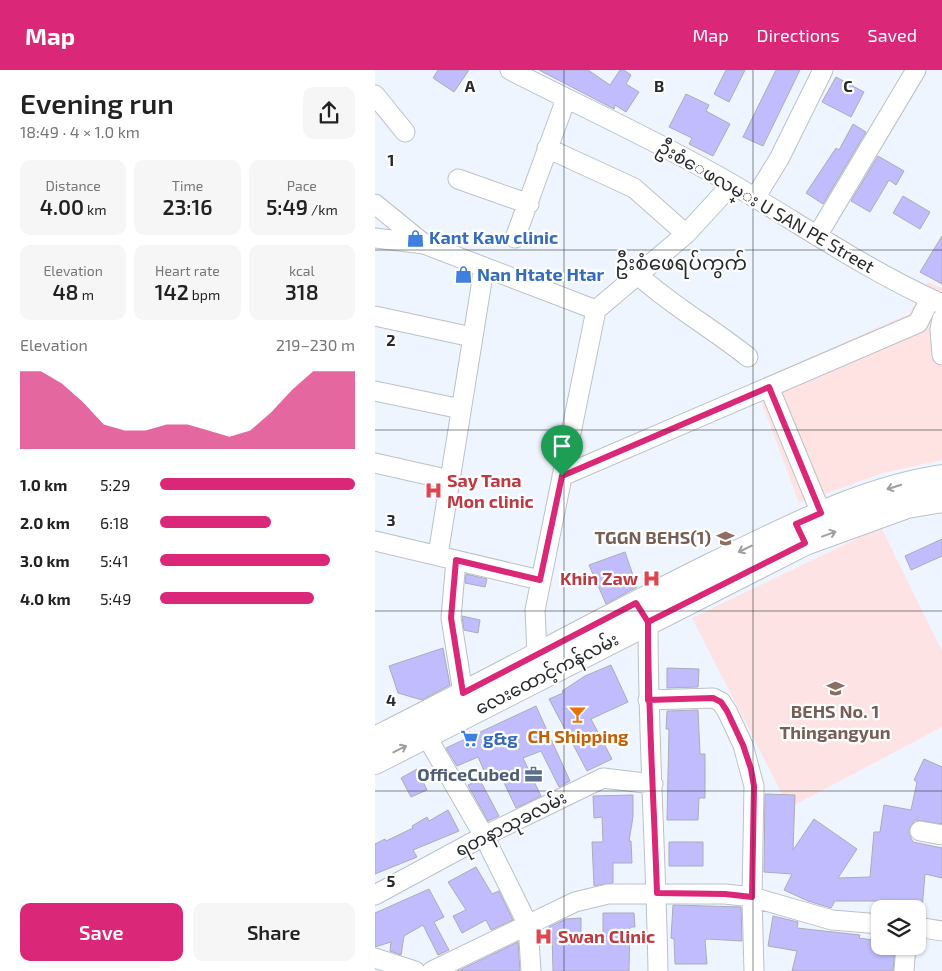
<!DOCTYPE html>
<meta charset="utf-8">
<style>
:root{--surface:#fff;--page:#f6f6f6;--text:#222;--muted:#767676;--accent:#db2777}
body{margin:0;font-family:"Exo 2","Noto Sans Myanmar",sans-serif;background:var(--page);color:var(--text);height:100vh;display:flex;flex-direction:column;font-size:19px;white-space:nowrap}
*{box-sizing:border-box;margin:0}
p{font-size:16px;color:var(--muted)}
.icon{flex:none;width:28px;height:28px;fill:none;stroke:currentColor;stroke-width:2;stroke-linecap:round;stroke-linejoin:round}
.map{position:relative;flex:1;overflow:hidden}
.panel{display:flex;flex-direction:column;background:var(--surface);width:375px}
.panel>*{flex:none}
.tools{position:absolute;left:496px;top:830px;display:grid;gap:10px}
.tools a{display:grid;place-items:center;width:55px;height:55px;border-radius:10px;background:var(--surface);box-shadow:0 1px 4px #0004;font-size:25px}
.pin{position:absolute;display:grid;place-items:center;width:42px;height:42px;color:#fff;margin:-51px -21px;border-radius:50% 50% 50% 0;rotate:-45deg;box-shadow:0 0 5px #0007}
.pin .icon{rotate:45deg}
.round{display:grid;place-items:center;flex:none;width:52px;height:52px;border-radius:10px;background:var(--page)}
.summary{display:flex;align-items:center;justify-content:space-between;height:85px;padding:0 20px}
h1{font-size:28px;font-weight:600;line-height:38px}
.figures{display:grid;grid-template-columns:repeat(3,1fr);gap:8px;height:85px;padding:5px 20px}
.figures div{display:grid;align-content:center;border-radius:10px;background:var(--page);text-align:center}
.figures b{font-size:21px;font-weight:600}
.figures small{font-size:14px;font-weight:400}
.figures p{font-size:14px}
.chart{height:140px;padding:10px 20px}
.chart p{display:flex;justify-content:space-between}
.chart svg{width:100%;height:90px;margin-top:5px;fill:var(--accent);opacity:.7}
.primary-button{display:flex;gap:10px;margin-top:auto;padding:10px 20px}
.primary-button a{flex:1;height:58px;border-radius:10px;background:var(--accent);color:#fff;font-size:20px;font-weight:600;line-height:58px;text-align:center}
.primary-button a+a{background:var(--page);color:var(--text)}
ul{padding:0 20px;list-style:none;font-size:16px}
li{display:grid;grid-template-columns:80px 60px 1fr;align-items:center;height:38px}
li i{height:12px;border-radius:6px;background:var(--accent)}
header{display:flex;align-items:center;gap:30px;box-sizing:border-box;height:70px;padding:0 25px;background:var(--accent);color:#fff}
header strong{font-size:24px}
nav{display:flex;gap:28px;margin-inline-start:auto;font-size:18px}
main{display:flex;flex:1;min-height:0}
.map>svg:first-child{display:block}
.commercial{fill:#fee3e2}
.education{fill:#fee3e5}
.building{fill:#c1bcfd;stroke:#acacb6}
.lines{fill:none;stroke-linecap:round;stroke-linejoin:round}
.minor-casing{stroke:#bbc1c9;stroke-width:21}
.major-casing{stroke:#bbc1c9;stroke-width:26}
.minor{stroke:#fff;stroke-width:19}
.major{stroke:#fff;stroke-width:24}
.oneway{stroke:#9e9fa0}
.route-casing{stroke:#fff;stroke-width:10}
.route{stroke:#db2777;stroke-width:6}
.grid{fill:none;stroke:#27292c;stroke-width:1;stroke-opacity:0.55}
.labels{text-anchor:middle;stroke-width:4.5;stroke-linejoin:round;paint-order:stroke}
.street-label{font-size:18px;fill:#27292c;stroke:#fff}
.shop-label{font-size:18px;font-weight:bold;fill:#366cbe;stroke:#fff;text-anchor:start}
.health-label{font-size:18px;font-weight:bold;fill:#be3a42;stroke:#fff;text-anchor:start}
.education-label{font-size:18px;font-weight:bold;fill:#785e54;stroke:#fff;text-anchor:end}
.food-label{font-size:18px;font-weight:bold;fill:#c56008;stroke:#fff}
.service-label{font-size:18px;font-weight:bold;fill:#4e5e75;stroke:#fff;text-anchor:end}
.quarter-label{font-size:20px;fill:#27292c;stroke:#fff}
.grid-label{font-size:16px;text-anchor:middle;font-weight:bold;fill:#27292c;stroke:#fff;stroke-width:4.5;stroke-linejoin:round;paint-order:stroke}
</style>
<header>
<strong>Map</strong>
<nav><a>Map</a><a>Directions</a><a>Saved</a></nav>
</header>
<main>
<section class="panel">
<div class="summary"><div><h1>Evening run</h1><p>18:49 · 4 × 1.0 km</p></div><a class="round"><svg class="icon" aria-label="share" viewBox="0 0 24 24"><path d="M12 15V3M7 8l5-5 5 5M5 13v7h14v-7"/></svg></a></div>
<div class="figures">
<div><p>Distance</p><b>4.00<small> km</small></b></div>
<div><p>Time</p><b>23:16</b></div>
<div><p>Pace</p><b>5:49<small> /km</small></b></div>
</div>
<div class="figures">
<div><p>Elevation</p><b>48<small> m</small></b></div>
<div><p>Heart rate</p><b>142<small> bpm</small></b></div>
<div><p>kcal</p><b>318</b></div>
</div>
<div class="chart"><p><span>Elevation</span>219–230 m</p>
<svg viewBox="0 0 160 44" preserveAspectRatio="none"><path d="M0 44V6L10 6L20 12L30 21L40 32L50 35L60 35L70 32L80 32L90 35L100 38L110 35L120 26L130 15L140 6L150 6L160 6V44z"/></svg>
</div>
<ul>
<li><b>1.0 km</b>5:29<i style="width:100%"></i></li>
<li><b>2.0 km</b>6:18<i style="width:57%"></i></li>
<li><b>3.0 km</b>5:41<i style="width:87%"></i></li>
<li><b>4.0 km</b>5:49<i style="width:79%"></i></li>
</ul>
<div class="primary-button"><a>Save</a><a>Share</a></div>
</section>
<div class="map">
<svg width="567" height="901" viewBox="0 0 567 901">
<rect width="100%" height="100%" fill="#eff5fe"/>
<path class="commercial" d="M553,212l14,6v172l-59,13 -84,30 -45,-121 155,-68z"/>
<path class="education" d="M506,457l61,124v76l-153,81 -97,-190z"/>
<path class="building" d="M63,0h31l-15,22 -21,-14z
M164,0h49l22,15 10,-15h4l7,5 -5,9 13,8 -13,20 -11,-7 -1,4z
M351,0h19l-16,32 -15,-8z
M401,0h24l-37,76 -20,-9z
M461,7l28,15 -13,25 -29,-15z
M311,24l23,11 -3,6 24,13 -17,32 -24,-12 3,-6 -23,-11z
M478,54l13,8 -43,72 -17,-11 30,-45 3,2z
M503,86l26,15 -8,14 -7,-5 -19,32 -19,-11z
M528,126l27,16 -10,17 -27,-16z
M567,166v48l-22,-12z
M567,469v17l-31,14 -6,-14z
M250,482l12,35 -31,17 -17,-39z
M91,504l21,5 -2,8 -20,-4z
M87,546l18,4 -2,13 -14,-3z
M68,578l7,37 -28,15 -24,-7 -9,-27z
M236,595l17,37 -37,17 21,40 -25,12 -38,-72 14,-6 -1,-2 23,-15z
M292,598l32,1 -1,18 -31,1z
M161,636l34,75 -11,6 -18,-36 -18,7 18,38 -25,12 -18,-38 -12,5 -8,-18 -21,9 -11,-18z
M323,640l2,44h5v44h-6l-1,22h-31l2,-91h-3l1,-18z
M549,689l18,8v57l-27,-4 -6,9v5l4,8 29,6v30l-17,-4 -3,35h-30l1,-8h-58l-4,7 -23,-7 -24,-11 8,-16 -28,-2 1,-78 30,1 -2,55 21,-31 43,30 -19,29 32,-1 4,-45h6l4,-27 27,5 6,-28 -3,-2z
M42,699l10,21 -16,7 -10,-19z
M105,710l19,36 -11,5 -20,-36z
M258,725v22l-4,24h2l1,22h-19v20l-19,3 -2,-44h11l-1,-25 -8,1 -1,-22z
M73,740l11,21 -46,19 4,7 -42,17v-30l10,-5 1,2 27,-13 -1,-2 15,-9 2,4z
M294,772h34v24h-34z
M101,797l16,27 7,-3 14,29 -22,10 -5,-10 -24,13 -9,-17 13,-6 -18,-28z
M54,819l15,28 -10,5 15,28 -11,5 -15,-30 -19,11 -3,19 -11,-4 1,-9 -16,5v-34z
M298,835l68,2 1,34 -35,-2 -2,1 2,24h-32l-1,-25 -3,-1z
M228,843h31l1,14h-5l-1,44h-76l-1,-38 -2,1 -1,-7 17,-8 15,-1v18h3v3l19,-1z
M398,846l25,6 -1,6 63,7 -1,3 21,3v5h15l-2,25h-101l5,-20 -29,-5z
M143,872l2,29h-62z"/>
<g class="lines">
<defs>
<path id="minor" d="M135,0c74,38 150,72 222,114 70,41 136,87 210,120
M0,25l30,37
M172,78l87,40 52,46
M83,109l71,25
M380,128l24,-39 44,-89
M0,134l49,40 172,66
M442,166l99,-166
M0,168l49,6
M140,168l51,-139
M263,205c34,31 74,53 110,82
M221,240l90,-76 46,-50
M0,246l97,21
M567,249l-2,11 2,25
M394,317l52,126
M0,321l86,18
M0,393l75,17
M187,406l356,-153 12,-24
M0,471l165,39
M63,485l46,-287
M81,490l-5,58 12,75
M273,552c0,116 8,233 10,349
M168,596l-6,-13 -2,-43 61,-300
M273,630l65,-2 8,4 6,9 16,34 11,41 -2,111 2,74
M45,655l64,111 44,89 3,46
M545,761l22,4
M0,825l109,-59 119,-58 50,6
M542,857l25,4
M0,888l40,13
M57,901l143,-69 33,-8h117l27,3 80,23 48,4
M529,901l2,-25"/>
<path id="major" d="M0,669c114,-57 225,-119 339,-175 73,-35 147,-75 228,-87
M0,692l430,-219 102,-37 35,-6"/>
</defs>
<use href="#minor" class="minor-casing"/>
<use href="#major" class="major-casing"/>
<use href="#minor" class="minor"/>
<use href="#major" class="major"/>
</g>
<defs><path id="oneway-shaft" d="M-6 0H5M1.5-3L5.5 0L1.5 3" fill="none" stroke-width="1.6" stroke-linecap="round" stroke-linejoin="round" transform="scale(1.25)"/></defs>
<g class="oneway">
<use href="#oneway-shaft" transform="translate(519 417) rotate(162)"/>
<use href="#oneway-shaft" transform="translate(454 464) rotate(-20)"/>
<use href="#oneway-shaft" transform="translate(370 479) rotate(154)"/>
<use href="#oneway-shaft" transform="translate(25 679) rotate(-27)"/>
</g>
<g class="lines">
<defs>
<path id="route" d="M187,406l-22,104 -84,-20 -5,58 12,75 173,-90 12,19v78l65,-2 8,4 6,9 16,34 8,24 3,17 -2,111 -27,-3 -68,-1c-3,-90 -9,-181 -9,-271l157,-79 -9,-19 25,-11 -52,-126 -207,89"/>
</defs>
<use href="#route" class="route-casing"/>
<use href="#route" class="route"/>
</g>
<path class="grid" d="M189,0v901M378,0v901M0,180h567M0,360h567M0,541h567M0,721h567"/>
<defs>
<symbol id="shop-bare" viewBox="-9 -9 18 18"><path d="M-5-2.5h2.3a2.7 3.5 0 0 1 5.4 0H5L5.5 6h-11ZM-1.5-2.5h3a1.5 2.3 0 0 0-3 0Z" fill="#3f7fe0" stroke="#fff" stroke-width="2.5" paint-order="stroke"/></symbol>
<symbol id="hospital-bare" viewBox="-9 -9 18 18"><path d="M-5-5h3v3.5h4V-5h3V5h-3V1.5h-4V5h-3Z" fill="#e0444e" stroke="#fff" stroke-width="2.5" paint-order="stroke"/></symbol>
<symbol id="school-bare" viewBox="-9 -9 18 18"><path d="M0-5L7-2L0 1L-7-2ZM-4 1L0 2.5L4 1V4Q0 6-4 4Z" fill="#8d6e63" stroke="#fff" stroke-width="2.5" paint-order="stroke"/></symbol>
<symbol id="bar-bare" viewBox="-9 -9 18 18"><path d="M-6-5H6L.8 .8V4.5H3.5V6h-7V4.5H-.8V.8Z" fill="#e8710a" stroke="#fff" stroke-width="2.5" paint-order="stroke"/></symbol>
<symbol id="supermarket-bare" viewBox="-9 -9 18 18"><path d="M-6-5.5h2.5l.6 2H6L4.5 2H-2.5L-4.4-4H-6ZM-1.5 3.2a1.3 1.3 0 1 0 .1 0ZM3 3.2a1.3 1.3 0 1 0 .1 0Z" fill="#3f7fe0" stroke="#fff" stroke-width="2.5" paint-order="stroke"/></symbol>
<symbol id="office-bare" viewBox="-9 -9 18 18"><path d="M-6-3h4V-5.5h4V-3h4V5H-6ZM-1-4.5V-3h2v-1.5ZM-6 0V1H6V0Z" fill="#5c6f8a" stroke="#fff" stroke-width="2.5" paint-order="stroke"/></symbol>
</defs>
<g fill-rule="evenodd">
<use href="#shop-bare" x="28" y="156" width="25" height="25"/>
<use href="#shop-bare" x="76" y="192" width="25" height="25"/>
<use href="#hospital-bare" x="46" y="408" width="25" height="25"/>
<use href="#school-bare" x="338" y="456" width="25" height="25"/>
<use href="#hospital-bare" x="264" y="496" width="25" height="25"/>
<use href="#school-bare" x="448" y="606" width="25" height="25"/>
<use href="#bar-bare" x="190" y="632" width="25" height="25"/>
<use href="#supermarket-bare" x="82" y="656" width="25" height="25"/>
<use href="#office-bare" x="146" y="692" width="25" height="25"/>
<use href="#hospital-bare" x="156" y="854" width="25" height="25"/>
</g>
<g class="labels">
<g class="street-label">
<text transform="translate(391 137) rotate(30)" y="6">ဦးစံေဖလမ္း U SAN PE Street</text>
<text transform="translate(172 604) rotate(-27)" y="6">လေးထောင့်ကန်လမ်း</text>
<text transform="translate(136 754) rotate(-27)" y="6">ရတနာသုခလမ်း</text>
</g>
<g class="shop-label">
<text x="54" y="174">Kant Kaw clinic</text>
<text x="102" y="211">Nan Htate Htar</text>
<text x="108" y="675">g&amp;g</text>
</g>
<g class="health-label">
<text x="72" y="417">Say Tana<tspan x="72" dy="21">Mon clinic</tspan></text>
<text x="263" y="515" text-anchor="end">Khin Zaw</text>
<text x="183" y="873">Swan Clinic</text>
</g>
<g class="education-label">
<text x="336" y="474">TGGN BEHS(1)</text>
<text x="460" y="648" text-anchor="middle">BEHS No. 1<tspan x="460" dy="21">Thingangyun</tspan></text>
</g>
<g class="food-label">
<text x="203" y="673">CH Shipping</text>
</g>
<g class="service-label">
<text x="145" y="711">OfficeCubed</text>
</g>
<g class="quarter-label">
<text x="306" y="200">ဦးစံဖေရပ်ကွက်</text>
</g>
</g>
<g class="grid-label">
<text x="95" y="22">A</text>
<text x="284" y="22">B</text>
<text x="473" y="22">C</text>
<text x="16" y="96">1</text>
<text x="16" y="276">2</text>
<text x="16" y="456">3</text>
<text x="16" y="636">4</text>
<text x="16" y="817">5</text>
</g>
</svg>
<div class="tools">
<a><svg class="icon" aria-label="layers" viewBox="0 0 24 24"><path d="M12 4l9 5-9 5-9-5zM3 14l9 5 9-5"/></svg></a>
</div>
<div class="pin" style="left:187px;top:406px;background:#1e9e55"><svg class="icon" aria-label="arrive" viewBox="0 0 24 24"><path d="M6 21V4h12l-3 4 3 4H6"/></svg></div>
</div>
</main>
